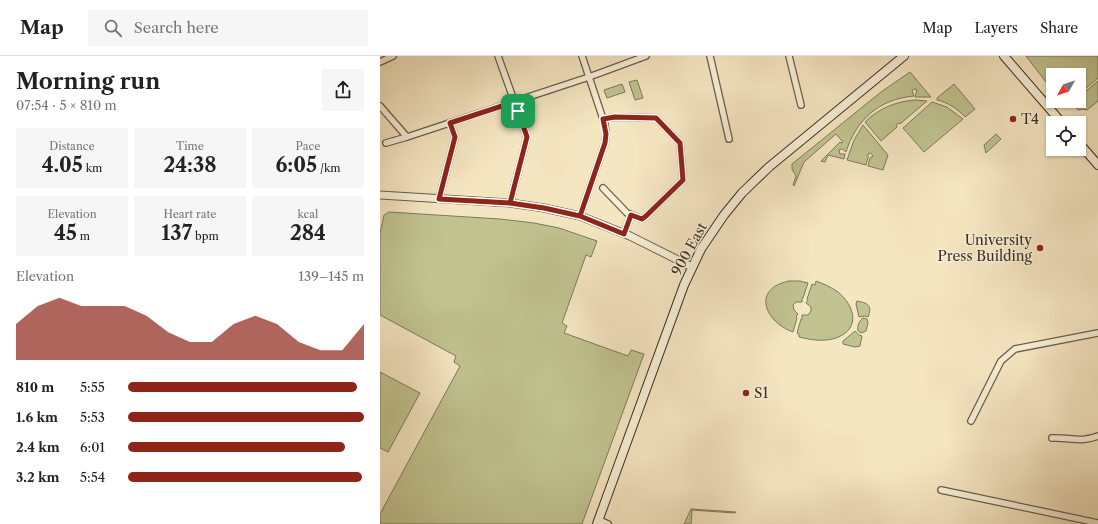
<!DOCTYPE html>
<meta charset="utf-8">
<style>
:root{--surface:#fff;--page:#f6f6f6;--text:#222;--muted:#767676;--line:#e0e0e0;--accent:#8f2418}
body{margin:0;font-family:"Libre Caslon Text",serif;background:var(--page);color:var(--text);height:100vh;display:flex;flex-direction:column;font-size:15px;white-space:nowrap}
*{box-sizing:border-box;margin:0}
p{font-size:13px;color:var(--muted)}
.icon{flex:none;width:22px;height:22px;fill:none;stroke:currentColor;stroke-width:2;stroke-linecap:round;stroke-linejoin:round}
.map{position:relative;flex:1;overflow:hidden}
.drawer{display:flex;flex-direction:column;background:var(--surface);width:380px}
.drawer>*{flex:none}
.needle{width:26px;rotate:230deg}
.tools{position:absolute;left:666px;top:12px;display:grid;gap:8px}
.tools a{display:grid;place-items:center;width:40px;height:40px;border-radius:0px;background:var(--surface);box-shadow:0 1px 3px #0004;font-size:20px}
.pin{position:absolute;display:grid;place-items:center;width:34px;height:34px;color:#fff;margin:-17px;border-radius:8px;box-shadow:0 2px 6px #0006}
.round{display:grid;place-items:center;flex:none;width:42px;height:42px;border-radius:0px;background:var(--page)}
.summary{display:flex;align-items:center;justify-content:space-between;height:68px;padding:0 16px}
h1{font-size:22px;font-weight:700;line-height:30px}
.figures{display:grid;grid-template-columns:repeat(3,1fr);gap:6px;height:68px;padding:4px 16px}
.figures div{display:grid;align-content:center;border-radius:0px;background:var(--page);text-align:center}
.figures b{font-size:20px;font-weight:700}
.figures small{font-size:11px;font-weight:400}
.figures p{font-size:11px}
.chart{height:112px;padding:8px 16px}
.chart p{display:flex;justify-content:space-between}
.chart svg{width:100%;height:72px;margin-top:4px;fill:var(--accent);opacity:.7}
ul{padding:0 16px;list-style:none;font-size:13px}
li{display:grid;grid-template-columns:64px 48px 1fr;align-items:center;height:30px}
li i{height:10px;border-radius:5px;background:var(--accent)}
header{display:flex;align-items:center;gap:24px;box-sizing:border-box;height:56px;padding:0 20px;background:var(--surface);border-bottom:1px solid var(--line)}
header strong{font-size:19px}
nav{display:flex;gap:22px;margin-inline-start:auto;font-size:14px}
.search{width:280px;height:36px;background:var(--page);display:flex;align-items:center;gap:10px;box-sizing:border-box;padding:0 14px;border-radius:0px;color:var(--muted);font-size:15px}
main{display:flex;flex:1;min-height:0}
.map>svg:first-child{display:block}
.green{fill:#c0c390;stroke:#7e795a}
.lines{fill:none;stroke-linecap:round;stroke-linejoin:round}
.minor-casing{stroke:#6a5d4b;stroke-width:8}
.tertiary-casing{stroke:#6a5d4b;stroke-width:9}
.secondary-casing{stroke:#3c2f23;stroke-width:10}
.minor{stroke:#f8efd7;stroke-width:5.5}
.tertiary{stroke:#f8efd7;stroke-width:7}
.secondary{stroke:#f8efd7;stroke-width:8}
.route-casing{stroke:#fff;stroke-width:8}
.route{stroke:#8f2418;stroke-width:5}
.poi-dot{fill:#8f2418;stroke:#f8efd7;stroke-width:1.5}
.labels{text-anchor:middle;stroke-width:3;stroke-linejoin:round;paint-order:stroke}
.poi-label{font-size:14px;fill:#3c2f23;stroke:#f8efd7;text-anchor:start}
.street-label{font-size:14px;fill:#3c2f23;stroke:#f8efd7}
</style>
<header>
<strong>Map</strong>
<div class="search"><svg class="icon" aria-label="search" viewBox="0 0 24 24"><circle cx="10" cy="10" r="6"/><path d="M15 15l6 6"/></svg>Search here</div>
<nav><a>Map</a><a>Layers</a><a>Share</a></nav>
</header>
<main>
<section class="drawer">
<div class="summary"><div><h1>Morning run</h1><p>07:54 · 5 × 810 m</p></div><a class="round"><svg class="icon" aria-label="share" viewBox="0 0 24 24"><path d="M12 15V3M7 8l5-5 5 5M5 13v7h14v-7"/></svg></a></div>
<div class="figures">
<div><p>Distance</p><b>4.05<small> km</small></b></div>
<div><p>Time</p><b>24:38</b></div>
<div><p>Pace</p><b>6:05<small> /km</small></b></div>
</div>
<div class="figures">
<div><p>Elevation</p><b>45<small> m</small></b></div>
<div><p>Heart rate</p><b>137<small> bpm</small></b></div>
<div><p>kcal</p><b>284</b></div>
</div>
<div class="chart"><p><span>Elevation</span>139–145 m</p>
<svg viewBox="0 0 160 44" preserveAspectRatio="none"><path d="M0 44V22L10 11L20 6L30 11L40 11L50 11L60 17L70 27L80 33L90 33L100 22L110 17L120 22L130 33L140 38L150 38L160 22V44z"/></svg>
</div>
<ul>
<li><b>810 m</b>5:55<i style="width:97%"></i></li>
<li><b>1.6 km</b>5:53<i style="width:100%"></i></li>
<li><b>2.4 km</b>6:01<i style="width:92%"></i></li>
<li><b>3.2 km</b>5:54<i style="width:99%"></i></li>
</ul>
</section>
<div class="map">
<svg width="718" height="468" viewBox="0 0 718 468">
<rect width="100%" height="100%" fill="#f5e6c2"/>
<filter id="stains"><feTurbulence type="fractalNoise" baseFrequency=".005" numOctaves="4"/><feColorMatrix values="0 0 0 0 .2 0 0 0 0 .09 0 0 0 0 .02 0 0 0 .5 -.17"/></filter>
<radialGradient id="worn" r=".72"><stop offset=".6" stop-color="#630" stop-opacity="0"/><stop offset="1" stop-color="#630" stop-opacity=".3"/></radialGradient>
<path class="green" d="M646,0h72v22l-19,16v-19h-26v16z
M530,16l21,25h-16l2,-7 -3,-1 -2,2 2,5c-35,3 -58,24 -68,56l-4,-3 -3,1 1,4h5l-1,5 -16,-4 -3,7 -4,-1 19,-19 1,1 2,-1 -7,-8 -32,28 -10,24 -1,-1 3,-9 -4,-7v-5l89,-72z
M257,24l6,18 -8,2 -6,-18z
M718,25v20l-11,9 -4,-1 -5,1 -6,-7 3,-2h4v-4z
M242,28l3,8 -18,6 -3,-8z
M574,28l21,25 -10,8c-7,-8 -18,-15 -28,-17v-2z
M536,44l11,1 -27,23 -1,-1 -3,2 1,2 -16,14 -16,-19c14,-14 32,-21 51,-22z
M552,46l15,5 16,12 -39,33 -21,-24z
M483,69l25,30 -5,15 -15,-4 2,-8 3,-2 -2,-3 -3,1v4l-2,7 -19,-5 7,-20z
M616,78l5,5 -15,14 -2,-8z
M9,156l111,7 34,4 25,5 38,13 -6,16 -5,-2 -24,68 5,3 -3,7 64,23 3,-6 13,4 -62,170h-202v-10l80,-148 -6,-4 2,-6 -76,-41v-82l4,-18z
M409,225h11l8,2 -5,15h-1v4h-6l-3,3 1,5 4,4 -2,3 1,1 -4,14c-28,-10 -42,-43 -4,-51z
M436,225c8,3 15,6 22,11 17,14 23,37 -2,46 -12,4 -25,2 -37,-1v-3l-2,-1 4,-14h1v-4h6l3,-4v-4l-5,-4 2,-3 -1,-1 5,-15 3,1z
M477,245c10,2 16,4 11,16l-3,-1 -6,1 -3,-13z
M483,262l4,1 1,4 -2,8 -5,2 -3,-2c-1,-5 1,-10 5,-13z
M475,275l4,4 3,1 -2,10 -5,1 -12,-3v-3z
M0,316l40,21 -32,59 -8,-4z
M311,453l45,3 -1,1 -43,-3 -1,14h-7z"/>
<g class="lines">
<defs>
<path id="minor" d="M118,0l29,81 -17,66
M330,0l19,83
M409,0l12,49
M0,6l13,-6
M0,50l27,31
M223,63l12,-2 41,1 24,25 3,37 -37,36 -4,3 -15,-6 -24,-25
M6,87l21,-6 182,-60 57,-21
M59,143l16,-62 -5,-14
M200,160l25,-73 1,-9 -1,-9 -23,-69
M244,178l7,-19
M591,365l30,-60 14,-12 83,-16
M672,382c18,-1 28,5 46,-2
M561,434l157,33
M219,464l9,4"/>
<path id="tertiary" d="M0,139l130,8 34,5 36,8 50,20 62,31"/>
<path id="secondary" d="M624,0l58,67
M699,87l19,22
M217,468l87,-239 17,-36 23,-34 18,-22 27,-26 135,-111"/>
</defs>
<use href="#minor" class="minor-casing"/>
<use href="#tertiary" class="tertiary-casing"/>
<use href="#secondary" class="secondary-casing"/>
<use href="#minor" class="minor"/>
<use href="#tertiary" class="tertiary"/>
<use href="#secondary" class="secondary"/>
</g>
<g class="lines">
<defs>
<path id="route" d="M138,55l9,26 -17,66 34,5 36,8 44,18 7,-19 11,4 4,-3 37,-36 -3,-37 -24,-25 -41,-1 -12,2 3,15 -1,9 -25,73 -36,-8 -34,-5 -71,-4 16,-62 -5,-14 64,-21 4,9"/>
</defs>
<use href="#route" class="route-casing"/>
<use href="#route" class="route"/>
</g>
<g class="poi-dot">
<circle cx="633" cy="63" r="4"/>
<circle cx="660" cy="192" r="4"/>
<circle cx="366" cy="337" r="4"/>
</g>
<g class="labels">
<g class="poi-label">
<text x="641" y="68">T4</text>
<text x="652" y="189" text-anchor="end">University<tspan x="652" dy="16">Press Building</tspan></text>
<text x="374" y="342">S1</text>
</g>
<g class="street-label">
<text transform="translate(309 193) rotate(-61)" y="5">900 East</text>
</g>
</g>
<rect width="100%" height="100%" filter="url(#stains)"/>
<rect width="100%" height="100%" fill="url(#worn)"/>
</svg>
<div class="tools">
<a><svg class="needle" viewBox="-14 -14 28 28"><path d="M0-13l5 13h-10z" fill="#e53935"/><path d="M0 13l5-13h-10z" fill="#767676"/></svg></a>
<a><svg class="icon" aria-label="locate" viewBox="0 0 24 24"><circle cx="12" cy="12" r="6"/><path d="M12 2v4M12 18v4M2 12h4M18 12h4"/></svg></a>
</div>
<div class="pin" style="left:138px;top:55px;background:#1e9e55"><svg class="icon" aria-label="arrive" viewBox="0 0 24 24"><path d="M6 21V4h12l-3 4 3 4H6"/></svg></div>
</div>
</main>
